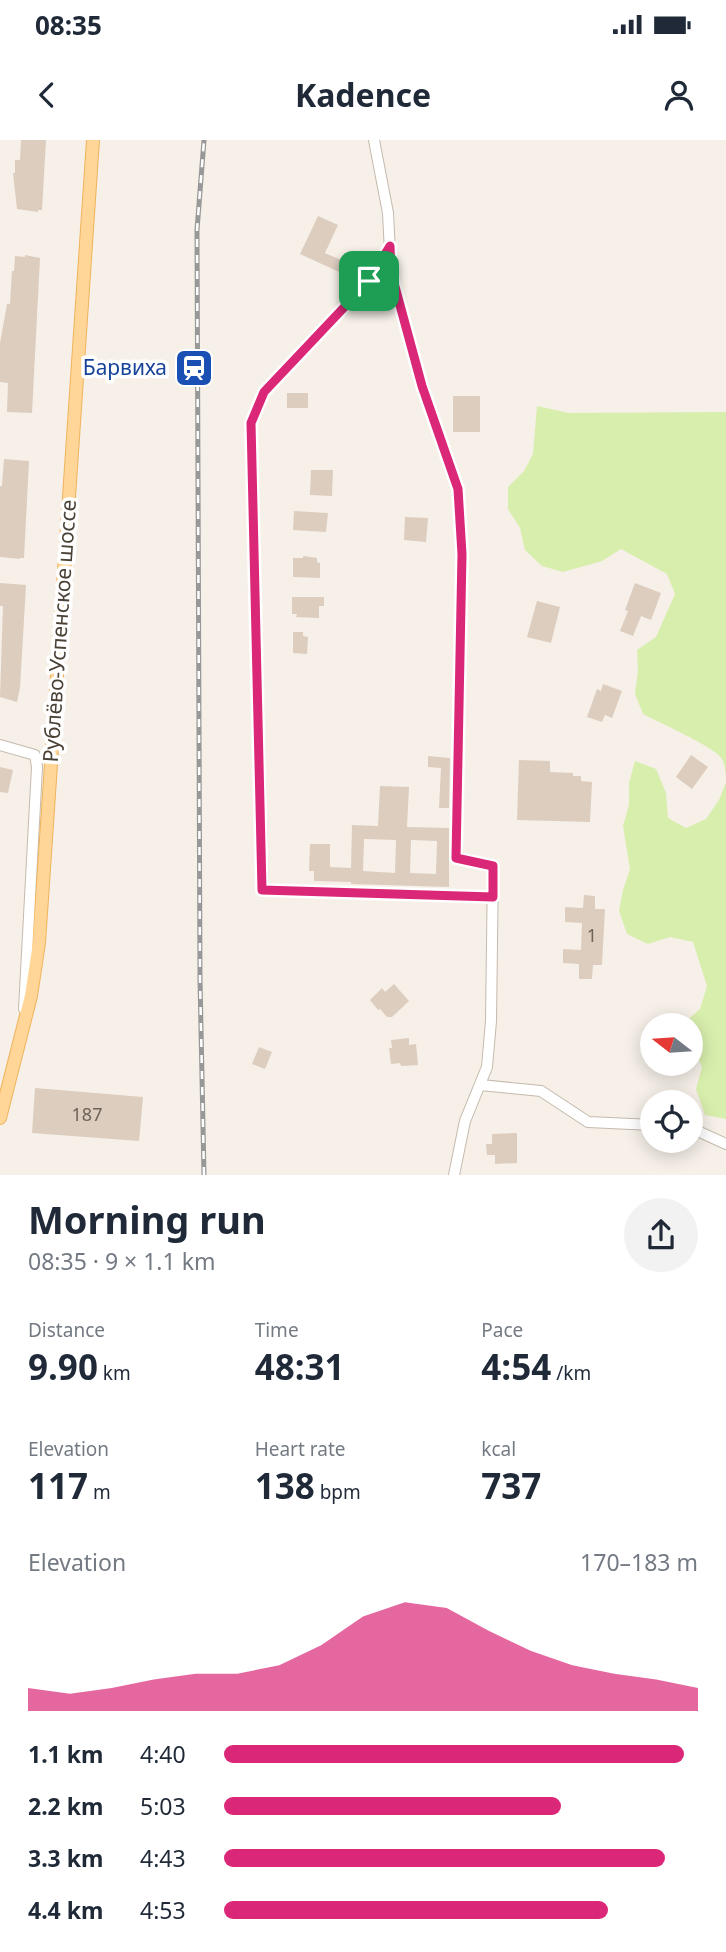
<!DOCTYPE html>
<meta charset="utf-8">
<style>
:root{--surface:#fff;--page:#f2f2f3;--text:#1f2937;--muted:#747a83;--accent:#db2777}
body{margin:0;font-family:"Noto Sans",sans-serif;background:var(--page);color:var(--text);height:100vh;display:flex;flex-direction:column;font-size:26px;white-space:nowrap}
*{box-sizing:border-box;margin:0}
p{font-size:23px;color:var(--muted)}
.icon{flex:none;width:38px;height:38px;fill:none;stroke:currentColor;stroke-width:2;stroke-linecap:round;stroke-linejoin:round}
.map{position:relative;height:1035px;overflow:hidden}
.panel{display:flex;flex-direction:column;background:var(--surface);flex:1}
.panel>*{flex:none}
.needle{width:46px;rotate:287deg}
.controls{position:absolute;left:640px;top:873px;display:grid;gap:14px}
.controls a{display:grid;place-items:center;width:63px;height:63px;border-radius:50%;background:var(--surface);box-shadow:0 4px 18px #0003;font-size:35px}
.pin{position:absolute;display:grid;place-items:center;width:60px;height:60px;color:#fff;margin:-30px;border-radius:14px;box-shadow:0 4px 10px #0006}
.round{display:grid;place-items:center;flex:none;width:74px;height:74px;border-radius:37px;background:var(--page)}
.head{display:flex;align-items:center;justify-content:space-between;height:119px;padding:0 28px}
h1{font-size:38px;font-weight:700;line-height:52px}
.metrics{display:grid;grid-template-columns:repeat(3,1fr);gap:10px;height:119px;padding:7px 28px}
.metrics div{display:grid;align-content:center}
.metrics b{font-size:35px;font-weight:700}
.metrics small{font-size:19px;font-weight:400}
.metrics p{font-size:19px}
.chart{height:196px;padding:14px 28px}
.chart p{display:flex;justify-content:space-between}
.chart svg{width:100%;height:126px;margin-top:7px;fill:var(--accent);opacity:.7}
ul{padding:0 28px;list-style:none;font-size:23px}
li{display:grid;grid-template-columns:112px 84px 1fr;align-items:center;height:52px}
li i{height:18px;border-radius:9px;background:var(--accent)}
.status{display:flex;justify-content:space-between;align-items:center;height:49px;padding:0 35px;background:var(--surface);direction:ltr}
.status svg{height:19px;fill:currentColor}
header{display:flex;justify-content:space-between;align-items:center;height:91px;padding:0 28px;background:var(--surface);font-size:32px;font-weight:700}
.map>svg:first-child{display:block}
.green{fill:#d8eead}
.building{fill:#dccdbf;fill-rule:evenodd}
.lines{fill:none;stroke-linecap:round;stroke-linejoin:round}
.minor-casing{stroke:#c5baad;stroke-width:12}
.major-casing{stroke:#f0b35c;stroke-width:14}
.minor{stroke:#fff;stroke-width:10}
.major{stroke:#ffd698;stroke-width:12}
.rail-casing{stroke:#989898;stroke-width:5}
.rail{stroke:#fff;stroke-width:2.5;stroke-dasharray:8;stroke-linecap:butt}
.route-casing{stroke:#fff;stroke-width:14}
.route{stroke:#db2777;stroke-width:9}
.labels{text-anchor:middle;stroke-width:7;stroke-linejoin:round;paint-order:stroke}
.number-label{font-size:18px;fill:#6e6358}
.transit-label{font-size:21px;fill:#164399;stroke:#fff;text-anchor:end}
.street-label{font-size:21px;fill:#4a4036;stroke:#fff}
</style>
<div class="status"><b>08:35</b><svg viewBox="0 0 49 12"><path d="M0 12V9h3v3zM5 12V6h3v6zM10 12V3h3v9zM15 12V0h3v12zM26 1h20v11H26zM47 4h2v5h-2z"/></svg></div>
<header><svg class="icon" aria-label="back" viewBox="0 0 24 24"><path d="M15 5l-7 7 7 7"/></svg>Kadence<svg class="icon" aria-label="person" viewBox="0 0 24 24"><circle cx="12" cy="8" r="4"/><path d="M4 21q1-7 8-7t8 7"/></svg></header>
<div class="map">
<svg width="726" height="1035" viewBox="0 0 726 1035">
<rect width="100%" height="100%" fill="#f6f0e8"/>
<path class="green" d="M537,266l32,7 157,-1v364c-1,-5 -1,-12 -4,-17 -5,-11 -64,-37 -79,-45l-8,-20 3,-23 -1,-21 19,-13 19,-43 -8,-20 -46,-25 -19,12 -39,11 -21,-6 -17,-16 -5,-22 -12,-19v-22l16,-16 9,-17z
M635,621l21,8 10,24 2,25 18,10 20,-9 13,-19 7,-18v337l-21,-4 -9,-26 6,-22 -8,-19 -3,-1v-21l-9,-1 18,-16 7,-23 -14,-44 -23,-5 -22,7 -21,-10 -8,-23 4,-21 7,-21 -7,-43 6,-21v-22z"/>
<path class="building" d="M21,0h25l-4,70h-4v2l-21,-3 -4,-36h2v-13h5z
M318,76l20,9 -13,28 30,13 -5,11 -50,-23z
M25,115l15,3 -8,155 -25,-1 1,-29 -8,-1v-39l7,-39h3l2,-33h2l1,-15 10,1z
M287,253h21v15h-21z
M453,256h27v36h-27z
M4,319l25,2 -5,97h-4v1l-20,-2v-71h2z
M311,330h22l-1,26 -22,-1z
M294,371l34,2 -2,19 -33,-2z
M405,377l23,1 -2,24 -22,-2z
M303,416l14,2v4l3,1v15l-27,-1v-19h10z
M0,443l26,2 -6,103 -3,14 -17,-5 3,-91h-3z
M635,443l26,10 -10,27 -10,-4 -8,20 -13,-5 8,-20 -3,-1z
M292,457h32v9h-5v12l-23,-1 1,-3h-5z
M537,461l23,6 -9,36 -24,-6z
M293,492h10v4l5,1 -1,17 -14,-1z
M603,544l19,7 -10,27 -7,-3 -3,7 -15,-5 10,-28 4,2z
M691,615l17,12 -16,22 -16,-12z
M428,616l22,2 -1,50h-10l2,-40 -13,-1z
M519,620l31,1v11l23,1v3h8v5l11,1 -2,40 -73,-2z
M0,627l13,3 -5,23 -8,-1z
M380,646l29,1 -2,40 42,1v59l-98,-3v-2l-37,-1v-10h-5l1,-27h20v23l21,1 1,-43 26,1zM364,699l32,1 -1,33 -32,-2zM411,700l26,1 -1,33 -26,-1z
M584,755l11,1v13h10l-3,56h-9l-1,14h-13v-15l-16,-1v-14l18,1 1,-27 -17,-1v-15l18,1z
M394,844l15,17 -17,16h-5l-7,-8 -2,1 -8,-10 12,-12 3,4z
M409,898v7l7,-1 2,21 -17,1 -1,-3 -9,1 -2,-16h3l-1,-8z
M259,907l13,5 -7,17 -13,-5z
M35,948l108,9 -4,44 -107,-8z
M517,993v30l-22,1v-9h-8l-1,-11h6v-10z"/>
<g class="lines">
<defs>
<path id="minor" d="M374,0l14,73 3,59 31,114 36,103 4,65 -6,303 37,9 -2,155 -4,46 -22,54 -11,54
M390,106l-21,35 -105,111 -13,31 12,467 230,7
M0,605l35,10 2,12 -13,242
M481,945l60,6 47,31 65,3
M691,988l35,16"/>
<path id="major" d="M0,978l31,-122 8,-53 54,-803"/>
</defs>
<use href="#minor" class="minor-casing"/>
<use href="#major" class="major-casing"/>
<use href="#minor" class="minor"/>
<use href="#major" class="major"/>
<defs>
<path id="rail" d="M204,1035l-4,-196 -3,-749 7,-90"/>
</defs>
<use href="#rail" class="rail-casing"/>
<use href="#rail" class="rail"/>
</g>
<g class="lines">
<defs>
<path id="route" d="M390,106l1,26 31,114 36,103 4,65 -6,304 37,8v31l-231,-7 -11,-467 13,-31 105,-111z"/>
</defs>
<use href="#route" class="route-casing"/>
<use href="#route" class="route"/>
</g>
<defs>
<symbol id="station-square" viewBox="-11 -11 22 22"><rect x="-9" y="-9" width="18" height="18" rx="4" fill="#1a4fb4" stroke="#fff"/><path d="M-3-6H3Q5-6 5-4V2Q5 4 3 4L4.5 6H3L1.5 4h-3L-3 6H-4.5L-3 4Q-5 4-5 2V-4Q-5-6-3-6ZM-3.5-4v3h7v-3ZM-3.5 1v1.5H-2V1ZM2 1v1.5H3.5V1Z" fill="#fff"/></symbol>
</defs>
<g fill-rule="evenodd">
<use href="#station-square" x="172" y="206" width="44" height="44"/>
</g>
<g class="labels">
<g class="number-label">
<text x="592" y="802">1</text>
<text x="87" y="981">187</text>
</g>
<g class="transit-label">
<text x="167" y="235">Барвиха</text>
</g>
<g class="street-label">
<text transform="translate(60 491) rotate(-86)" y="7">Рублёво-Успенское шоссе</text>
</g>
</g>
</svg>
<div class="controls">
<a><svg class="needle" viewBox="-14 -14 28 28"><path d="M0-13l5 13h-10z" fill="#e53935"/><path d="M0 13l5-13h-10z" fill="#747a83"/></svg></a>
<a><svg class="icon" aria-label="locate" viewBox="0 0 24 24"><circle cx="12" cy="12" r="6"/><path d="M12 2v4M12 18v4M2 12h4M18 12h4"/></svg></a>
</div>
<div class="pin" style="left:369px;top:141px;background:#1e9e55"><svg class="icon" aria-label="arrive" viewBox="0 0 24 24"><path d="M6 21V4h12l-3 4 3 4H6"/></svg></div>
</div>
<section class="panel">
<div class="head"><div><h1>Morning run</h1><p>08:35 · 9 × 1.1 km</p></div><a class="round"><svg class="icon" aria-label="share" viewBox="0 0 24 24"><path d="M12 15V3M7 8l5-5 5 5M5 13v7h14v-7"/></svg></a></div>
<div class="metrics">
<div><p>Distance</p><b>9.90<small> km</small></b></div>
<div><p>Time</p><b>48:31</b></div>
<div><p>Pace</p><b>4:54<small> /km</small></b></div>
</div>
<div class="metrics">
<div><p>Elevation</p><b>117<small> m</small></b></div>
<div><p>Heart rate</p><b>138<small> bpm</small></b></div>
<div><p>kcal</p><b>737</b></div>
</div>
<div class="chart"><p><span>Elevation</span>170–183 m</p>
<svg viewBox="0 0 160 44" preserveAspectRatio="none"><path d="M0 44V36L10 38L20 36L30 33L40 31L50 31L60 28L70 21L80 11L90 6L100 8L110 16L120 23L130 28L140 31L150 33L160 36V44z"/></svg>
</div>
<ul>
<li><b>1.1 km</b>4:40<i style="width:97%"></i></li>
<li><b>2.2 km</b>5:03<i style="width:71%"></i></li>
<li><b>3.3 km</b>4:43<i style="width:93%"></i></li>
<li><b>4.4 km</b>4:53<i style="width:81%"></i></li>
</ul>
</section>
